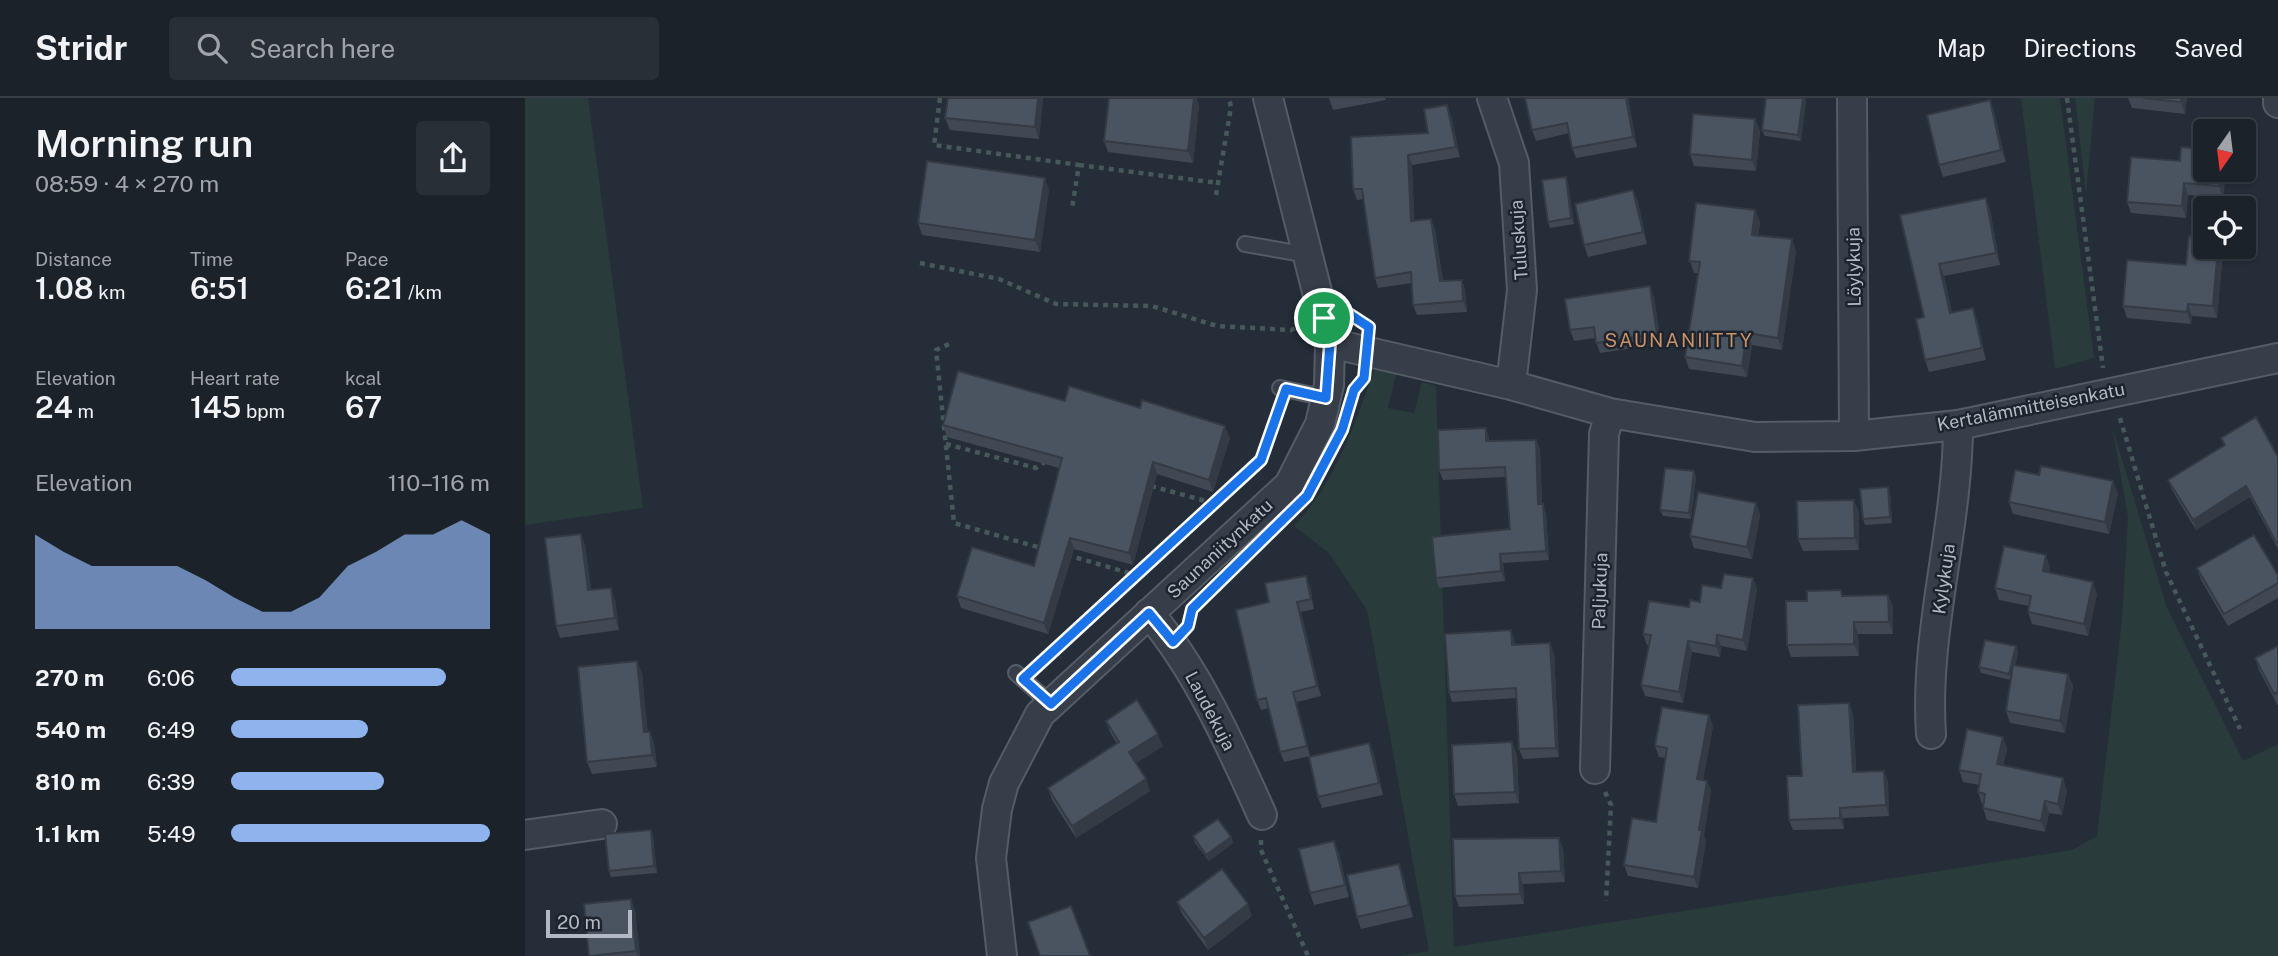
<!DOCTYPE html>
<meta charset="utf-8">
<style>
:root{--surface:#1b222a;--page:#282f36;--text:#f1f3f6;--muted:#a0a4a8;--line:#393f47;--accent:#8fb3ed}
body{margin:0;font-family:"Public Sans",sans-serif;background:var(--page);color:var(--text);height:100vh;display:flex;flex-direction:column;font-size:26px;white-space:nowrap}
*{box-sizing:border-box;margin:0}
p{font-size:23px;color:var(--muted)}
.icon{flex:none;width:38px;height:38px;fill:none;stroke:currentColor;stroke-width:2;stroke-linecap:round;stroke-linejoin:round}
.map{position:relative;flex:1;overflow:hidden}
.panel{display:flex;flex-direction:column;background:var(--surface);width:525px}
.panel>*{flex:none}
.needle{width:46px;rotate:194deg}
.tools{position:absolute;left:1668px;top:21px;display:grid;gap:14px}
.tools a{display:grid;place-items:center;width:63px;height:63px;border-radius:7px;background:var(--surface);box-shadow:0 2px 5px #0004,0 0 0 2px var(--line);font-size:35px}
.scale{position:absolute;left:21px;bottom:18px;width:86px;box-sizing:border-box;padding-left:7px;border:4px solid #b2b9c4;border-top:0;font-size:19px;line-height:24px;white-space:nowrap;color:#b2b9c4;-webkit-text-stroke:5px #1d242d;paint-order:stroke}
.pin{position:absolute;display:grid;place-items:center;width:60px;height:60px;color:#fff;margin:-30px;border:4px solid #fff;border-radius:50%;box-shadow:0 2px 7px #0007}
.round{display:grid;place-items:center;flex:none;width:74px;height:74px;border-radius:7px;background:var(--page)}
.head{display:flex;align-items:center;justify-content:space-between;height:119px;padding:0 35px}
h1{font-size:38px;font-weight:600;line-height:52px}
.metrics{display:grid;grid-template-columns:repeat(3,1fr);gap:10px;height:119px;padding:7px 35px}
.metrics div{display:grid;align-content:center}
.metrics b{font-size:30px;font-weight:600}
.metrics small{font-size:19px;font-weight:400}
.metrics p{font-size:19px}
.chart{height:196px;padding:14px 35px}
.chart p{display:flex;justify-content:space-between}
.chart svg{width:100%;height:126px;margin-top:7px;fill:var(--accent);opacity:.7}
ul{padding:0 35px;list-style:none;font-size:23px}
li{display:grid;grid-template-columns:112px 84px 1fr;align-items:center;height:52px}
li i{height:18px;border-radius:9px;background:var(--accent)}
header{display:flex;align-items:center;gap:42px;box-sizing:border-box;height:98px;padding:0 35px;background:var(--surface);border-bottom:2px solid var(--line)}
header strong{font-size:33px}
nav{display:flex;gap:38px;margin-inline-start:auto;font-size:24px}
.search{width:490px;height:63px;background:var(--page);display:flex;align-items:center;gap:18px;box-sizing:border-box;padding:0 24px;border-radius:7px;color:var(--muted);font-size:26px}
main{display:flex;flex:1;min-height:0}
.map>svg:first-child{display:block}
.green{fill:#293b3b}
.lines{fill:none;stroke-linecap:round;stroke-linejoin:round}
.service-casing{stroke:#555c66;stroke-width:18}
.minor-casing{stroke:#555c66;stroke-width:32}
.path{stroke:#47585a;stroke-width:4.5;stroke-dasharray:5 5;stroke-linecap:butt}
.service{stroke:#373e49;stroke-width:14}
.minor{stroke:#373e49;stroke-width:28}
.wall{fill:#404853}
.shaded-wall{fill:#343b44}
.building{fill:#4a5461;stroke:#343b44;stroke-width:2}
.route-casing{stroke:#fff;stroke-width:14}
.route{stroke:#1a73e8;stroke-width:9}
.labels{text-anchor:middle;stroke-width:5;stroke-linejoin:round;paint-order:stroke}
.street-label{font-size:18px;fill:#b2b9c4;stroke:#1d242d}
.neighbourhood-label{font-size:19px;letter-spacing:2px;fill:#c99269;stroke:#1d242d}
</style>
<header>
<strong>Stridr</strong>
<div class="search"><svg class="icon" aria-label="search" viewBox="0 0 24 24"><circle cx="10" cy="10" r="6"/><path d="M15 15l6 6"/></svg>Search here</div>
<nav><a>Map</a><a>Directions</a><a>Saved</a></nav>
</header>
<main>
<section class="panel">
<div class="head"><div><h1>Morning run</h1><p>08:59 · 4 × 270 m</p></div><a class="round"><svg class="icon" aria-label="share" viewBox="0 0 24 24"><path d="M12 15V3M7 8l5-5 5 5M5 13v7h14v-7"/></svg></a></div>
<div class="metrics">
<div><p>Distance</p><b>1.08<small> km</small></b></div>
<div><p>Time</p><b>6:51</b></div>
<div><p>Pace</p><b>6:21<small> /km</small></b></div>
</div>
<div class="metrics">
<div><p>Elevation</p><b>24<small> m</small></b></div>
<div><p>Heart rate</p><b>145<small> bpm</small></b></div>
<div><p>kcal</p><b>67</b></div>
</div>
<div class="chart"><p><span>Elevation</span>110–116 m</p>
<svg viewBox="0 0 160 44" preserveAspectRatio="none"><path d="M0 44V11L10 17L20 22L30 22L40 22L50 22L60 27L70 33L80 38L90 38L100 33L110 22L120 17L130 11L140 11L150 6L160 11V44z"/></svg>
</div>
<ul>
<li><b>270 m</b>6:06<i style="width:83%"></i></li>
<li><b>540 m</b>6:49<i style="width:53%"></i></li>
<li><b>810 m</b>6:39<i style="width:59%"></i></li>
<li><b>1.1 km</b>5:49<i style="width:100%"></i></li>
</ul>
</section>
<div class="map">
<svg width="1753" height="858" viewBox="0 0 1753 858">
<rect width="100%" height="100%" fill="#242d38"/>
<path class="green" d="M0,0h63l55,410 -118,17z
M1496,0h39l34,260 -39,11z
M1550,0h20l-9,97z
M851,268l21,5 -9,37 26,5 8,-31 14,4 18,561 618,-97 25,-14 25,-217 6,-102 -16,-91 55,182 76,153 35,-17v212h-879l30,-5 -62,-341 -38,-57 -35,-27c42,-43 61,-105 82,-160z"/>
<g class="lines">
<defs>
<path id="service" d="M720,146l63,11
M755,290l46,10
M491,575l35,31"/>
<path id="minor" d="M967,0l22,65 8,127 -11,95
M1327,0l2,338
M1753,0v5
M805,245l181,42 99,28 145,24 99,-1 104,-11 320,-67
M624,515c49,58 82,133 113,202
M1406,636c-7,-102 27,-206 27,-309
M1070,671l9,-335 6,-21
M0,737l77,-11
M477,858l-11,-98 6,-49 7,-26 36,-69 249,-229 31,-61 9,-39 1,-42 -62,-245"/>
</defs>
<use href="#service" class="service-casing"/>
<use href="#minor" class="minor-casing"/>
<path class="path" d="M415,0l-6,47 145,20 -7,43
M1542,0l36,270
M554,67l139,18
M691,97l15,-88 -2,-9
M395,165l79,16 57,25 96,2 65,20 74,4 7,-3
M424,246l-13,6 18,173 87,25
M1595,320l46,154 74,157
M421,346l90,24 9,-6
M626,388l62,17
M542,457l69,20
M514,567l222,-205 18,-50
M1080,694l6,13 -5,96
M736,742v10l47,106"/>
<use href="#service" class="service"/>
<use href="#minor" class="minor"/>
</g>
<path class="wall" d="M423,0h95l-4,41 -89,-9 -5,-12z
M804,0h56l1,2 -53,10z
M1000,0h103l9,49 -61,11 -4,-10 -3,-15 -33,8 -4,-11z
M1603,0h59l-2,16 -53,-6z
M1281,2l-5,41 -36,-5 -3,-6z
M1465,2l4,12 12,50 -63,15 -4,-12z
M674,7l-6,58 -85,-11 -4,-11z
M926,18l9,41 -48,8 2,56 21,8 8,52 19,-1 3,10 2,22 -50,3 -4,-10 -1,-22 -34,5 -3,-10 -12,-79 -6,1 -4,-11z
M1230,21l5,12 -4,40 -62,-5 -4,-12z
M1655,63l25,9h21l-3,28 -35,-3 -2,23 -55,-5 -4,-11z
M1043,85l6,41 -24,4 -2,-6z
M524,92l-9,62 -118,-17 -4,-12z
M1108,92l5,12 9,42 -59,13 -4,-12z
M1461,100l4,12 10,55 -56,11 8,37 25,7 9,40 -57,12 -4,-12 -1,-43 -24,-102z
M1230,112l5,12 -2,14 38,15 -14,99 -30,-5 -5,32 -58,-8 -4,-12 13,-84h-4l-4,-12z
M1680,149h17l1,4 -6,67 -25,-2 -1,8 -64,-6 -4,-12 63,-41z
M1129,199l7,47 -61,9 -5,-15 -21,3 -4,-11z
M540,303l165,37 -17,54 -56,-18 -24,91 -59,-16 -26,85 -87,-26 -4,-12 77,-30 25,-98 -112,-31 -4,-12z
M961,330l3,13 47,-1 4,9 2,55 4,10 3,46 -46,3 2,18 -66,7 -3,-10 74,-49 -5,-52 -62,3 -4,-10z
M1696,340l57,19v92l-28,-52 -54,33 -24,-40 -4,-10 56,-35z
M1169,373l2,6 -5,42 -28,-3 -3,-6z
M1363,389l2,6 2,30 -27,2 -2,-6z
M1593,395l-9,41 -96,-20 -4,-12z
M1231,405l4,12 -8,44 -58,-11 -4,-12z
M1334,414v38l-56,1 -5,-12z
M60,447l6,45 24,10 4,30 -59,8 -4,-12z
M1525,469l-1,5 48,22 -9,42 -56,-12 -4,-12 1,-6 -30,-6 -4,-12z
M1672,470l81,7v23l-50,28 -27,-46z
M1228,480l4,11 -10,62 -26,-5 -1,11 -28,-5 -9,51 -38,-7 -4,-11 8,-40h-2l-4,-11 78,-46z
M785,488l4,23 -13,3 20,84 -24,6 13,54 -26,6 -4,-10 -11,-44 -8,2 -4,-10 12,-98z
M1316,492l2,6 45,-1 5,12v27h-35l1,22 -68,1 -4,-12 20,-44z
M986,532l3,10 1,5 39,8 5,104 -36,2 -4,-10 -2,-51 -65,4 -3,-10z
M1491,548l2,7 -3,12 53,9 5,12 -8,47 -55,-10 -4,-12 5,-31 -30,-7 -2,-6z
M1753,548v60l-19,-36 -4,-12z
M117,575l5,59h3l4,12 3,23 -65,7 -5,-12z
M1324,605l4,11 3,58 32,9 1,35 -46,2 1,11 -51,1 -4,-10 13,-44z
M581,623l57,25 -27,17 14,28 -74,47 -24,-38 -4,-12 69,-44 -7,-12z
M1188,628l-10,54 4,1 4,10 -7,44 2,6 -8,47 -70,-12 -4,-11 32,-43 10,-64 -7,-1 -4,-11z
M1478,639l4,12 -4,17 64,24 -5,25 -13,-2 -4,19 -58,-12 -4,-12v-4h-1l-4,-12 1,-7 -16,-3 -4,-12z
M844,645l5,12 9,40 -61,13 -4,-11z
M992,656l2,49 -61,3 -4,-12z
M126,732l2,6 4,37 -46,4 -2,-6z
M668,738l38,1 2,6 -24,18 -14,-18z
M1038,750l2,34 -42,2 1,20 -65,3 -4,-11z
M814,755l10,44 -35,8 -4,-12z
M874,766l4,11 10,42 -52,12 -4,-12z
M652,804l75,14 -44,34 -26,-36z
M110,812l5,46h-51z"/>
<path class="shaded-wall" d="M513,0h5l-4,41 -4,-12z
M669,0h3l2,7 -6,58 -5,-12z
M1101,0h2l9,49 -4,-10z
M1278,0h2l1,2 -5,41 -3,-6z
M1656,0h6l-2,16 -4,-12z
M1465,2l4,12 12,50 -5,-12z
M922,7l4,11 9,41 -4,-10z
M1230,21l5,12 -4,40 -4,-11z
M883,57l4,10 3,67 -4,-11z
M1695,72h6l-3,28 -4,-12z
M1041,79l2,6 6,41 -3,-6z
M520,80l4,12 -9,62 -5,-12z
M1659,85l4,12 -2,23 -4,-12z
M1108,92l5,12 9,42 -4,-12z
M1461,100l4,12 10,55 -4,-12z
M1230,112l5,12 -3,25 -5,-12z
M906,121l4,10 9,62 -4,-10z
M1267,141l4,12 -14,99 -4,-12z
M1693,149h4l1,4 -6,67 -4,-12z
M1414,166l5,12 10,49 -4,-12z
M937,182l3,10 2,22 -4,-11z
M1125,188l4,11 7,47 -4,-10z
M1663,206l4,12 -1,8 -4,-12z
M1448,210l4,12 9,40 -4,-12z
M1222,235l5,12 -5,32 -5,-11z
M700,328l5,12 -17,54 -4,-12z
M961,330l3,10 1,13 -4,-10z
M1011,342l4,9 2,65 -4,-10z
M628,364l4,12 -24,91 -4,-12z
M1169,373l2,6 -5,42 -2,-6z
M1588,383l5,12 -9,41 -4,-12z
M1721,388l4,11 -54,33 -3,-10z
M1363,389l2,6 2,30 -2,-6z
M1329,402l5,12v38l-4,-12z
M1231,405l4,12 -8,44 -5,-12z
M1018,406l3,10 3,46 -3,-9z
M56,436l4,11 7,57 -4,-12z
M545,440l4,11 -26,85 -4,-11z
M975,456l3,9 2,18 -4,-10z
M1521,457l4,12 -3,16 -4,-12z
M781,478l4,10 4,23 -3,-10z
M1228,480l4,11 -10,62 -4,-11z
M1568,484l4,12 -9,42 -4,-12z
M86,490l4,12 4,30 -4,-12z
M1363,497l5,12v27l-4,-12z
M772,504l4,10 20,84 -4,-10z
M1329,524l4,12 1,22 -5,-12z
M986,532l3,10 1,15 -3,-10z
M1192,537l4,11 -1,11 -4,-11z
M1163,543l4,11 -9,51 -4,-11z
M1025,545l4,10 5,104 -3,-9z
M1491,548l2,7 -6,27 -3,-6z
M112,563l5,12 7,71 -5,-12z
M1543,576l5,12 -8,47 -5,-12z
M768,594l4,10 13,54 -3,-10z
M1324,605l4,11 4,69 -4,-11z
M1184,617l4,11 -12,64 -4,-11z
M125,634l4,12 3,23 -5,-12z
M633,636l5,12 -30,18 -4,-12z
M1478,639l4,12 -6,27 -4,-12z
M987,644l5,12 2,49 -4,-11z
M844,645l5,12 9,40 -4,-12z
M1359,673l4,10 1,35 -3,-11z
M1538,680l4,12 -5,25 -4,-11z
M621,681l4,12 -74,47 -4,-12z
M1182,683l4,10 -7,44 2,6 -8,47 -4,-11 5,-47z
M1520,703l4,12 -4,19 -4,-11z
M1315,710l3,10 1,11 -4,-11z
M126,732l2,6 4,37 -3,-7z
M706,739l2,6 -24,18 -3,-6z
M1034,740l4,10 2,34 -4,-11z
M809,743l5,12 10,44 -4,-12z
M874,766l4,11 10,42 -4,-12z
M994,775l4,11 1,20 -4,-10z
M106,801l4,11 5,46h-2l-2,-5z
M723,806l4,12 -44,34 -4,-12z"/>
<path class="building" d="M423,0h90l-3,29 -90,-9z
M584,0h85l-6,53 -84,-10z
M1000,0h101l7,39 -61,11 -5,-25 -35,7z
M1241,0h37l-5,37 -36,-5z
M1618,0h38v4z
M1465,2l11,50 -62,15 -12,-50z
M922,7l9,42 -48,8 3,66 20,-2 9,62 22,-1 1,21 -50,4 -2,-33 -36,6 -13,-89h-9l-2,-52 77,-4 -4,-24z
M1168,16l62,5 -3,41 -62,-6z
M1656,49l24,2v21h15l-1,16 -35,-3 -2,23 -55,-4 4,-45 49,4z
M402,63l118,17 -10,62 -117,-17z
M1041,79l5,41 -23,4 -6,-42z
M1108,92l10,42 -59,13 -9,-41z
M1461,100l10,55 -57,11 11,49 23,-5 9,40 -57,12 -9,-41 8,-2 -24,-102z
M1171,105l59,7 -3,25 40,4 -14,99 -31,-5 -5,33 -57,-9 15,-95 -11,-1z
M1664,138l16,2v9h13l-5,59 -25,-2 -1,8 -64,-6 4,-46 59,5z
M1125,188l7,48 -61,9 -2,-16 -24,3 -5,-31z
M433,273l107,30 4,-15 71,22 2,-8 83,26 -16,54 -56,-18 -24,91 -59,-15 -26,85 -87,-27 15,-49 62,19 28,-108 -119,-33z
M1731,319l22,40v85h-2l-30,-56 -53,34 -25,-40 57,-35 -4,-7z
M961,330v13l50,-1 2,64h5l3,47 -46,3 1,17 -65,7 -4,-41 78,-8 -5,-62 -66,3 -1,-40z
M1516,368l72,15 -8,41 -96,-20 6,-32 24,5z
M1140,370l29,3 -5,42 -29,-3z
M1363,389l2,30 -27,2 -3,-30z
M1173,394l58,11 -9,44 -57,-11z
M1329,402l1,38 -57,1 -1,-38z
M56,436l7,56 23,-2 4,30 -59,8 -11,-88z
M1729,437l24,40v8l-54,31 -27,-46z
M1479,448l42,9 -3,16 50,11 -9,42 -56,-12 3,-16 -36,-8z
M1199,476l29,4 -10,62 -26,-5 -1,11 -28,-5 -9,51 -38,-7 10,-50 -8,-1 6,-33 40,6 1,-7 10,2 2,-17 19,3z
M781,478l5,23 -14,3 20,84 -24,6 14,54 -27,6 -14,-54 -9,2 -21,-90 33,-8 -4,-19z
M1316,492l1,6 46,-1 1,27h-35v22l-67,1 -1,-44h21v-10z
M986,532l1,15 38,-2 6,105 -37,1 -3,-61 -67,4 -4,-58z
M1460,542l31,6 -7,28 -30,-7z
M1753,548v46l-4,2 -19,-36z
M112,563l7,71h6l2,23 -65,7 -9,-95z
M1488,567l55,9 -8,47 -54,-10z
M612,602l21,34 -29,18 17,27 -74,47 -24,-38 71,-46 -13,-21z
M1324,605l4,69 31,-1 2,34 -46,3v10l-51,2 -2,-44h15l-4,-71z
M1137,609l47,8 -12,64 10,2 -8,49h3l-8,47 -70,-12 8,-47 24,4 11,-74 -12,-2z
M1442,631l36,8 -6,27 66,14 -5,26 -13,-3 -4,20 -58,-13 2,-14 -7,-2 3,-18 -22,-4z
M987,644l3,50 -61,2 -2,-49z
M844,645l10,40 -61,14 -9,-40z
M693,721l13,18 -25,18 -13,-19z
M126,732l3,36 -45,5 -4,-37z
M1034,740l2,33 -42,2 1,21 -65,2 -2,-57z
M809,743l11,44 -35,8 -11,-44z
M874,766l10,41 -52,12 -10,-42z
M697,771l26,35 -44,34 -27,-36z
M106,801l5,52 -47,5 -5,-52z
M546,808l19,50h-50l-12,-34z"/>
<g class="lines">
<defs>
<path id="route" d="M821,214l23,15 -5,51 -10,12 -12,40 -35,66 -115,113 -4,17 -15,16 -24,-29 -98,91 -28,-25 238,-219 25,-71 40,9 4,-55 -6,-25z"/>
</defs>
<use href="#route" class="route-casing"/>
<use href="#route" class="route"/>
</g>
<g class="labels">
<g class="street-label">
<text transform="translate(994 142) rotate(-94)" y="6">Tuluskuja</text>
<text transform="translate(1329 169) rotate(-91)" y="6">Löylykuja</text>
<text transform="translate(1506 309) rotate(-11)" y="6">Kertalämmitteisenkatu</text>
<text transform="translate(695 451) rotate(-43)" y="6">Saunaniitynkatu</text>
<text transform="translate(1419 481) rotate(-82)" y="6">Kylykuja</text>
<text transform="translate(1075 493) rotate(-88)" y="6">Paljukuja</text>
<text transform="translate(685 613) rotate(62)" y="6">Laudekuja</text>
</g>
<g class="neighbourhood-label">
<text x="1154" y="249">SAUNANIITTY</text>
</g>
</g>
</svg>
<div class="tools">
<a><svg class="needle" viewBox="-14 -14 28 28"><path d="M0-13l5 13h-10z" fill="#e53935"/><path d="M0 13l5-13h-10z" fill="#a0a4a8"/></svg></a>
<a><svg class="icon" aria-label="locate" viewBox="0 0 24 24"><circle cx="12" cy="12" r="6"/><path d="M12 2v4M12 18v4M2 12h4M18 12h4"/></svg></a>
</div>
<div class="scale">20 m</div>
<div class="pin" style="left:799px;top:220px;background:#1e9e55"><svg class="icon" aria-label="arrive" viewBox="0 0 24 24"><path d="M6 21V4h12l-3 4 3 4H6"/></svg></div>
</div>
</main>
